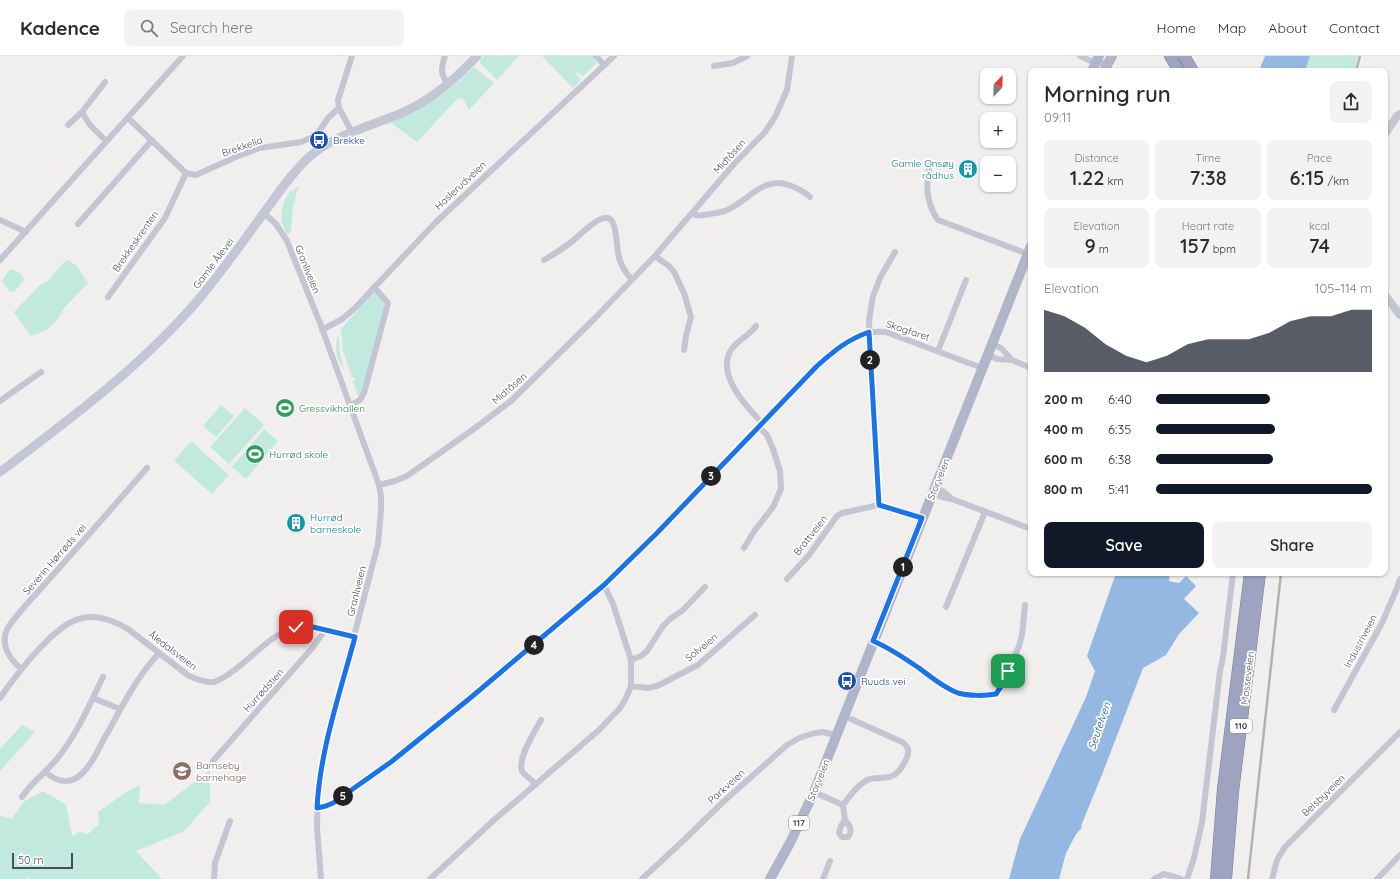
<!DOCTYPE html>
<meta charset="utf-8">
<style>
:root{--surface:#fff;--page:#f2f2f3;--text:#2b2b33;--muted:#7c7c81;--line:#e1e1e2;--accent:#111827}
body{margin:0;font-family:Quicksand,sans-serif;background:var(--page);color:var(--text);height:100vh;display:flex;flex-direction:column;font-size:15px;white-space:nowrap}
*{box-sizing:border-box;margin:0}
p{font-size:13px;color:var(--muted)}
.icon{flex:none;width:22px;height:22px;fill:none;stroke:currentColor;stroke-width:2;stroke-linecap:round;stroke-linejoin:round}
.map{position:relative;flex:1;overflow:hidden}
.drawer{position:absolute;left:1028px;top:12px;width:360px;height:508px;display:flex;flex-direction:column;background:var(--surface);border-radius:8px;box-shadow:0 1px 3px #0004}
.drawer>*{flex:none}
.needle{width:26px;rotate:23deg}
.fabs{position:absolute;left:980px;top:12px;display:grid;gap:8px}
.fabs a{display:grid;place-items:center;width:36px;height:36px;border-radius:8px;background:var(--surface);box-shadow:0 1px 3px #0004;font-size:20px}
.scale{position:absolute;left:12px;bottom:10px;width:61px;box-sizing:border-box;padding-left:4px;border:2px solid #494c59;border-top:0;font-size:11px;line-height:14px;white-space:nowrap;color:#494c59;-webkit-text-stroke:3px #fff;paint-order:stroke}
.pin{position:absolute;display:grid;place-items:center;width:34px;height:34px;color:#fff;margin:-17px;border-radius:8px;box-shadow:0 2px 6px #0006}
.km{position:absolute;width:20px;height:20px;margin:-10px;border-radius:50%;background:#222;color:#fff;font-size:11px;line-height:20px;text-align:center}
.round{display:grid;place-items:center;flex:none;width:42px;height:42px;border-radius:8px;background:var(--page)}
.summary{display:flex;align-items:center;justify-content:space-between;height:68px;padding:0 16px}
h1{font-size:22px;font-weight:600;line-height:30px}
.stats{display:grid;grid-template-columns:repeat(3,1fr);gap:6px;height:68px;padding:4px 16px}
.stats div{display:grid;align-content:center;border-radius:8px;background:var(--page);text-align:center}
.stats b{font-size:20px;font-weight:600}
.stats small{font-size:11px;font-weight:400}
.stats p{font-size:11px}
.chart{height:112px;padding:8px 16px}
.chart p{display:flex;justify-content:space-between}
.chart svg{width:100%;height:72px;margin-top:4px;fill:var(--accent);opacity:.7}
.primary-button{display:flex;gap:8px;margin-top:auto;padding:8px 16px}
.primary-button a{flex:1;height:46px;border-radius:8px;background:var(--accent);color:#fff;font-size:16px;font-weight:600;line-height:46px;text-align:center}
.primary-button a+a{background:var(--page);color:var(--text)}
ul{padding:0 16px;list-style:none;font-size:13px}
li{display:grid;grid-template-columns:64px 48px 1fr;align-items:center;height:30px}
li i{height:10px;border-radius:5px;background:var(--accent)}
header{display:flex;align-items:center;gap:24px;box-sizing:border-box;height:56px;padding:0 20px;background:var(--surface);border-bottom:1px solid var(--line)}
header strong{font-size:19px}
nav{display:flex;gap:22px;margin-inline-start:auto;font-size:14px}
.search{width:280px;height:36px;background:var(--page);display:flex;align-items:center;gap:10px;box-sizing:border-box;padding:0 14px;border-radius:8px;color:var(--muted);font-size:15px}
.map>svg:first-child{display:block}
.green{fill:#c2e9de}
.water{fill:#94b8e1}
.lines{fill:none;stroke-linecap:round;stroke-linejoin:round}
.trunk-casing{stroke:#777ea3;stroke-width:12}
.minor{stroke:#c3c6d2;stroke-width:6}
.tertiary{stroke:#c3c6d2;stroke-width:8}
.secondary{stroke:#c3c6d5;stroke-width:9}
.primary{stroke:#b1b5ca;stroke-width:10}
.trunk{stroke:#9ea4c0;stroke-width:11}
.rail{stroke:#b1b1b8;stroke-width:2.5}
.route-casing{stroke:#fff;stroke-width:8}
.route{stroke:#1a73e8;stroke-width:5}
.labels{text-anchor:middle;stroke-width:3.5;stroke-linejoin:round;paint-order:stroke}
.shield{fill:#fff;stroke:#80828b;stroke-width:1}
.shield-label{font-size:9px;font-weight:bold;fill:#494c59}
.transit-label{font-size:10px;fill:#164399;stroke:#fff;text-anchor:start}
.street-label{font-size:10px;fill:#494c59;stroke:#fff}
.culture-label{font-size:10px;fill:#0d838f;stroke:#fff;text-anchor:end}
.leisure-label{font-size:10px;fill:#27864d;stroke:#fff;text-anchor:start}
.education-label{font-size:10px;fill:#785e54;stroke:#fff;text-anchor:start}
.water-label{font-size:11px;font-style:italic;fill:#1d5698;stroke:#fff}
</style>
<header>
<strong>Kadence</strong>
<div class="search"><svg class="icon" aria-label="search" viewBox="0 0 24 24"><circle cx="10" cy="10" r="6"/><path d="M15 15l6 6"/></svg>Search here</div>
<nav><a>Home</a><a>Map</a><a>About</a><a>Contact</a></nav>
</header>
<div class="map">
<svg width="1400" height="823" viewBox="0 0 1400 823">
<rect width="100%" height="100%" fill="#f0efee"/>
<path class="green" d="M484,0h35l-22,24 -18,-18z
M542,0h51l3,7 -13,13 -6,-4 -2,1 5,5v3l-7,7z
M1310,0h48l-4,15h-49z
M474,11l20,16 -25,27 -6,-11 -5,-1 -41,44 -26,-19c32,-16 57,-30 83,-56z
M297,131h2l-1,1 -5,17 -2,26 -3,4c-11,-15 -7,-32 3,-45l1,2z
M68,204l9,6 11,17 -23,24 -8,13 -10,10 -16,6 -17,-24 24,-25 11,-7 14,-17z
M10,213l10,4 4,7 -10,12 -5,-1 -7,-10z
M374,235l9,9 2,8 -24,86 -3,2 -5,-15 2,-1 -1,-3 -2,1 -9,-27 -2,-22z
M337,281l2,1 1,16 4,16c-8,-13 -9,-18 -7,-33z
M221,349l13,11 -18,21 -13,-11z
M245,352l19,17 -35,39 -19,-17z
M264,373l14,12 -32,38 -14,-12z
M191,385l38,34 -17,19 -38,-33z
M22,669l13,7 -35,39v-22z
M210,714v32l-27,30 -47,19 26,28h-133l1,-4 -4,4h-26v-64l12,4 11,-17 20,-11 23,14 6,31 7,-4 9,2 11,-10 -1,-12 28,-20 14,-7 -1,18 25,2z"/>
<path class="water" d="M1265,0h45l-5,15h-46z
M1116,517h54l-1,8 10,2 7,-7 10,10 -12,13 15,14 -20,21 -13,21 -23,13 -40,104 -22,54 1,1 -7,9 -9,17 -7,26h-50l11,-40 66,-142 9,-26 -8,-15z"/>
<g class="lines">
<defs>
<path id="trunk" d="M1170,0l9,15
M1184,0l9,15
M1216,823l7,-90 27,-216
M1226,823l7,-87 27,-219"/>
</defs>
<use href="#trunk" class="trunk-casing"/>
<path class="minor" d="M352,0l-14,44 1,8 13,24
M445,0c-4,12 -5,18 3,28
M596,0l8,9
M1080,0l15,7h13
M714,10l19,-3 14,-7
M105,26l-23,30 8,13 16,16
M128,62l58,55 10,2 42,-19 22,-8 41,-6 12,-5 7,-7 8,-12 11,-10
M68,69l14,-13
M930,107c-4,22 -5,38 8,57l90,34
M264,157l12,11 11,17 33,82 59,162 2,11v14l-3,34 -49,188 -11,57 -1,39 4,51
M692,157c6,4 11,2 18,1 7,-1 15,-2 21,-6 19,-10 34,-32 58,-23 8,3 15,6 21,12
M0,164l26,12
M78,168l74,-84
M655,200l14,10 5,6 10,21 7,24 -5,19 -2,14
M0,204l183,-204
M544,204c9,-5 18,-11 26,-17 8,-6 15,-14 24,-20 25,-18 21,16 24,29 1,11 7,20 14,28
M108,241l57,-79 21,-45
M756,270c-7,10 -19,14 -25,24 -15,25 15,56 31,73
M322,274l20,-11 12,-10 81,-86 179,-167
M992,288l9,4 11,12
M938,295l28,-71
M988,299l9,4 15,1 19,8
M0,345l41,-29
M351,349l9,-5 4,-7 24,-90 -14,-16
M379,429l16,-4 12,-5 64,-45 40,-30 84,-83 60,-62 79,-92 31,-32 10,-15 12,-27 5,-34
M934,431l10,5 7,6
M932,437l10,4 10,2 79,30
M879,449l-10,-184 4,-25 8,-20 14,-24
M744,492l11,-18 18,-23 8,-18 -1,-18 -7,-22 -6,-14 -9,-9
M787,523l22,-24 28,-39 5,-3 37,-8 43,13
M946,551l39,-95
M873,585l21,10 57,39 14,4h31l6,-9 17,-39 3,-11 3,-30
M631,604l10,-4 6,-5 16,-25 7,-7 13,-9 22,-23
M21,613c-11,-10 -20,-22 -15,-37 3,-10 30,-38 38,-47 35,-39 69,-78 103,-117
M631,630l17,2 9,-2 41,-21 57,-50
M0,642c12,-17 24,-33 38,-48 29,-31 50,-45 90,-21l61,47c7,3 16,7 24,6 6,-1 11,-5 16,-8 21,-14 41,-39 65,-47 15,-4 45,7 61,10
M93,642l27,11
M1334,654l48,-87 15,-35 3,-9
M213,705l100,-114 12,-17
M45,715c9,9 21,14 33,6 12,-9 19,-25 26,-38 17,-30 31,-60 55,-86
M536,728c-4,-4 -11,-8 -14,-13 -5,-12 13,-40 19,-51
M814,736l29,13 2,15 -4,6 -2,7 3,4h6c5,-6 2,-11 -3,-17
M22,741c11,-16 22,-23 34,-37 20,-24 33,-54 47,-83
M843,749c7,-9 14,-20 24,-25 8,-4 19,0 27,-5 6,-3 16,-19 14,-26 -1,-3 -3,-5 -6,-7l-51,-23
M317,752l10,-2 6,-3 58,-41 78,-63 135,-114 53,-52 160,-167c20,-18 41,-37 69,-34l96,36
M214,823l1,-16 15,-42
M430,823l64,-59 105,-90 21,-22 5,-8 6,-14v-26l-18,-56 -9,-19
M642,823l43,-40 38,-37 64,-57 12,-7 16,-5 8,-1 12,3
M823,823l7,-18
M1154,823l10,-5 17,5
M1187,823l7,-21 8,-36 18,-151 3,-14 10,-84
M1272,823l5,-19 8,-13 115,-115
M1377,823l23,-24"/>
<path class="tertiary" d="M1385,78l12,-18 3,-2
M1385,239l15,20"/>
<path class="secondary" d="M0,416c70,-53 142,-106 199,-173 25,-30 47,-62 70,-93 12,-17 24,-34 39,-48 24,-22 59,-31 89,-43 32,-13 57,-34 80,-59"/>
<path class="primary" d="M1092,15l7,-15
M1104,15l8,-15
M770,823l21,-38 23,-49 217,-546"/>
<use href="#trunk" class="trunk"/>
<path class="rail" d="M1356,15l4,-15
M1248,823l33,-306"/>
</g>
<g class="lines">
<defs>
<path id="route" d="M296,571h17l42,10c-15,56 -35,113 -38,171l9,-2 7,-3 58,-41 78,-63 135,-114 53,-52 160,-167c18,-16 30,-26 52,-34l10,173 43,13 -49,123c17,7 31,17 46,27 12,9 25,20 39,25 11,3 27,3 38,1l6,-9 6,-14"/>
</defs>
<use href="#route" class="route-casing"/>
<use href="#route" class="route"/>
</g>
<defs>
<symbol id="bus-disc" viewBox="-11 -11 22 22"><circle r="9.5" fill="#1a4fb4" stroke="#fff"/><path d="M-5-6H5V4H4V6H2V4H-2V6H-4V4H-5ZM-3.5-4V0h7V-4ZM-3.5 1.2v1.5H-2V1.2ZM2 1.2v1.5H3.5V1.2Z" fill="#fff"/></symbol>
<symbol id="building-disc" viewBox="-11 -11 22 22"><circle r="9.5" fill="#0f9aa8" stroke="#fff"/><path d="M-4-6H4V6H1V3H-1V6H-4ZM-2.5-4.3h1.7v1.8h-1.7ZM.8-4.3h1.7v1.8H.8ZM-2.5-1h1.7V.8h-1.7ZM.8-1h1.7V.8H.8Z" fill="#fff"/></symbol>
<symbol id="stadium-disc" viewBox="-11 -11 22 22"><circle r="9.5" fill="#2e9e5b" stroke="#fff"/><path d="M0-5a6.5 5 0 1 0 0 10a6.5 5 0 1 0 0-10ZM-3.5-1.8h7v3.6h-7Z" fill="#fff"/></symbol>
<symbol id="school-disc" viewBox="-11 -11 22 22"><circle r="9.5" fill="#8d6e63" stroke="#fff"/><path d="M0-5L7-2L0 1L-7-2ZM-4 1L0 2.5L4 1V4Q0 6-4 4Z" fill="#fff"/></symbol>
</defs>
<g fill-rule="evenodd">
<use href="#bus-disc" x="308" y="73" width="22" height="22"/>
<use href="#building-disc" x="957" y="102" width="22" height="22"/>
<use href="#stadium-disc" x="274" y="341" width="22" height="22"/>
<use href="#stadium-disc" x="244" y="387" width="22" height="22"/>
<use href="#building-disc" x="285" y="456" width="22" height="22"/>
<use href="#bus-disc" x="836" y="614" width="22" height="22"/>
<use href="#school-disc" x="171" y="704" width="22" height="22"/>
</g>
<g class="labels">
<g class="shield">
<rect x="1230" y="663" width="22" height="14" rx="3"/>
<rect x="789" y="760" width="20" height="14" rx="3"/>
</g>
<g class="shield-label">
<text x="1241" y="673">110</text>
<text x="799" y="770">117</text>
</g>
<g class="transit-label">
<text x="333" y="88">Brekke</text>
<text x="861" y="629">Ruuds vei</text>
</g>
<g class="street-label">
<text transform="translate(242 90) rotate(-19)" y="4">Brekkelia</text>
<text transform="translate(729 100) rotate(-48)" y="4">Midtåsen</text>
<text transform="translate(460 129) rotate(-43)" y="4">Haslerudveien</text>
<text transform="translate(135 185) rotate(-55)" y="4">Brekkeskrenten</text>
<text transform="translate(213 207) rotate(-53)" y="4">Gamle Ålevei</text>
<text transform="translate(308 213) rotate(68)" y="4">Granliveien</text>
<text transform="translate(908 274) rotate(18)" y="4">Skogfaret</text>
<text transform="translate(509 332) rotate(-41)" y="4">Midtåsen</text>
<text transform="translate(938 423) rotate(-68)" y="4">Storveien</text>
<text transform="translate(810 479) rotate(-52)" y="4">Brattveien</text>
<text transform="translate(54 503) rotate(-49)" y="4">Severin Hørrøds vei</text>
<text transform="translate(356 535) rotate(-76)" y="4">Granliveien</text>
<text transform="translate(1360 585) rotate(-62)" y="4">Industriveien</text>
<text transform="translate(701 591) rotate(-39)" y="4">Solveien</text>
<text transform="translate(173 594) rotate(37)" y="4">Åledalsveien</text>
<text transform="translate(1247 622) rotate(-83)" y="4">Mosseveien</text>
<text transform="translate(263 634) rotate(-48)" y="4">Hurrødstien</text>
<text transform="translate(818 724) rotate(-68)" y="4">Storveien</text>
<text transform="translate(726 730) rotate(-42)" y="4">Parkveien</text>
<text transform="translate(1323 739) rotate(-44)" y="4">Belsbyveien</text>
</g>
<g class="culture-label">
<text x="954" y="111">Gamle Onsøy<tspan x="954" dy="12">rådhus</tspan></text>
<text x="310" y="465" text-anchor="start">Hurrød<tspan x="310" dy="12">barneskole</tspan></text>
</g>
<g class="leisure-label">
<text x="299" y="356">Gressvikhallen</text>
<text x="269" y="402">Hurrød skole</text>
</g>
<g class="education-label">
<text x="196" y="713">Bamseby<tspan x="196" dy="12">barnehage</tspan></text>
</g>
<g class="water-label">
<text transform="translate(1099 670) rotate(-71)" y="4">Seutelven</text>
</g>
</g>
</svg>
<div class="fabs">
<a><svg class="needle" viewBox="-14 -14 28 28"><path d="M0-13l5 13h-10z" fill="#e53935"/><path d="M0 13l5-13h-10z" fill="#7c7c81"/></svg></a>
<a>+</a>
<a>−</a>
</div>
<div class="scale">50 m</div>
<div class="pin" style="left:1008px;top:615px;background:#1e9e55"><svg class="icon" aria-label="arrive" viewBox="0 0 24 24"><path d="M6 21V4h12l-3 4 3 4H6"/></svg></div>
<div class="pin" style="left:296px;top:571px;background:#d93025"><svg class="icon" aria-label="check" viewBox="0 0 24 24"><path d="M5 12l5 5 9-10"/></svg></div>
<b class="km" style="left:903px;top:511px">1</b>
<b class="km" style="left:870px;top:304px">2</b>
<b class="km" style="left:711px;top:420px">3</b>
<b class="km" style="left:534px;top:589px">4</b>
<b class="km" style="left:343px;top:740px">5</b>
<section class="drawer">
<div class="summary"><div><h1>Morning run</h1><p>09:11</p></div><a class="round"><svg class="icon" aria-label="share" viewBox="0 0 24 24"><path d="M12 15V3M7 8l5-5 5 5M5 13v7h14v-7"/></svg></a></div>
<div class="stats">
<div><p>Distance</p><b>1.22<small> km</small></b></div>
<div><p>Time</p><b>7:38</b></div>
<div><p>Pace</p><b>6:15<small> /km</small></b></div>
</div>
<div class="stats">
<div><p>Elevation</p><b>9<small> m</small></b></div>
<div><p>Heart rate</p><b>157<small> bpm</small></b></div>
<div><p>kcal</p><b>74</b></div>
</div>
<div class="chart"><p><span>Elevation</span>105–114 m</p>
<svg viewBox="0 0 160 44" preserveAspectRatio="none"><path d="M0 44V6L10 10L20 17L30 27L40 34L50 38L60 34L70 27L80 24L90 24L100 24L110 20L120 13L130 10L140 10L150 6L160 6V44z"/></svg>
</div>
<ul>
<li><b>200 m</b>6:40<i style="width:53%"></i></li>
<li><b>400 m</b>6:35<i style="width:55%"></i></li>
<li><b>600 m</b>6:38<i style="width:54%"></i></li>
<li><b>800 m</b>5:41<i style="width:100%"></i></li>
</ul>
<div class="primary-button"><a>Save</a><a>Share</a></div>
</section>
</div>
